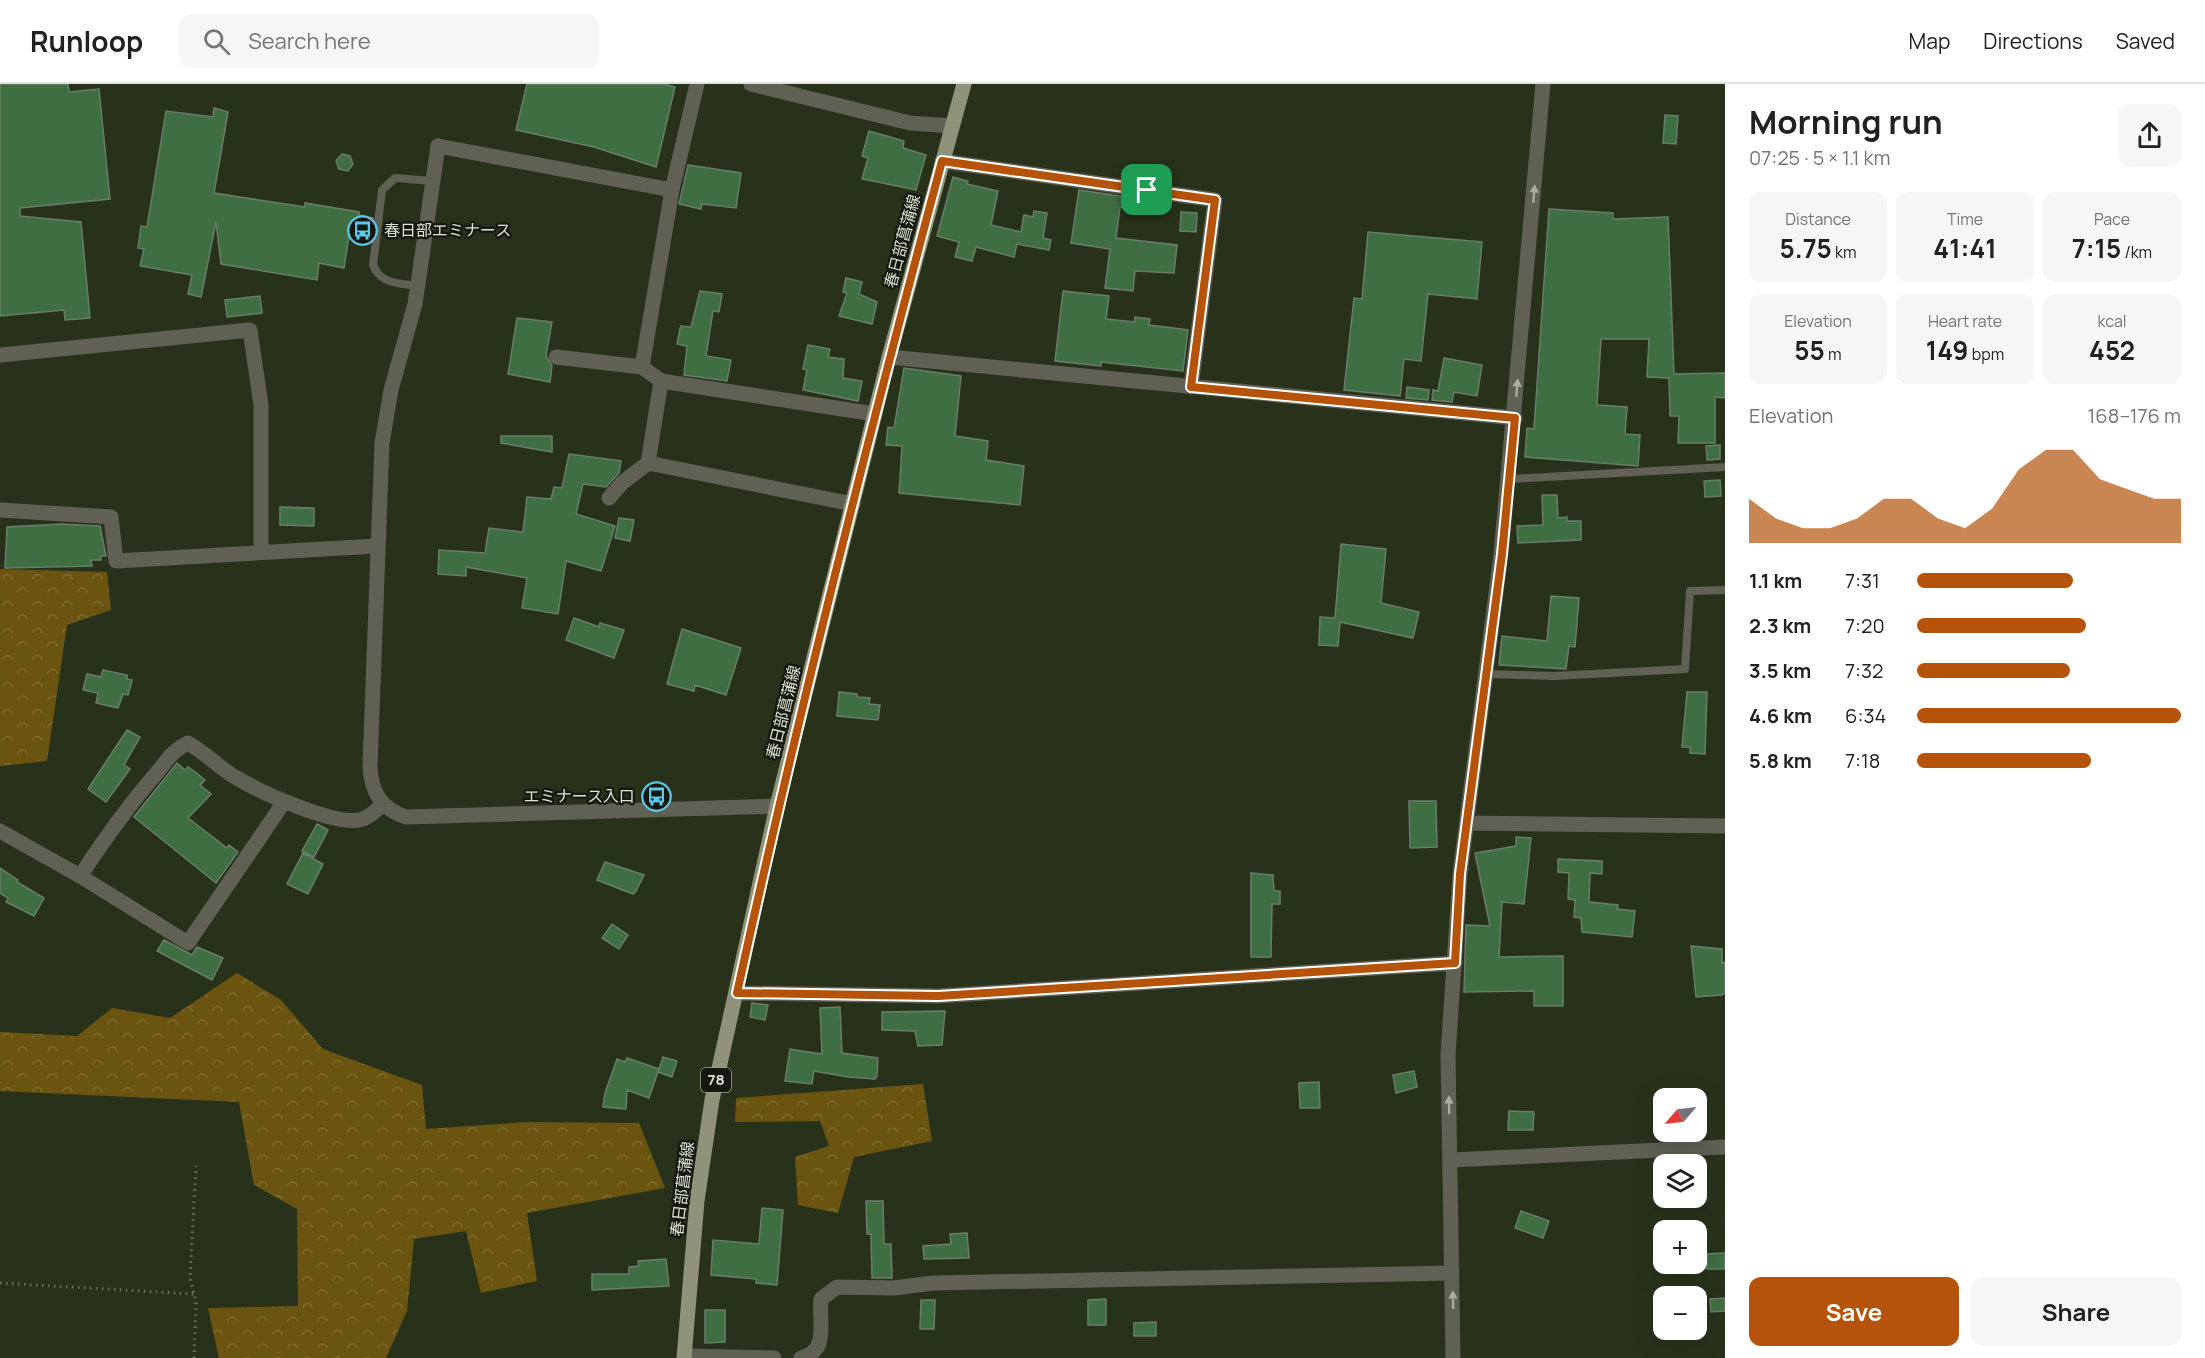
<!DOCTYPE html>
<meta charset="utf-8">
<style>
:root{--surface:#fff;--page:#f6f6f6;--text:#202124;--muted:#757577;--line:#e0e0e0;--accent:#b45309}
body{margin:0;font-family:Manrope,"Noto Sans JP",sans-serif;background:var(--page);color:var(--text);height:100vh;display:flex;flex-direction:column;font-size:22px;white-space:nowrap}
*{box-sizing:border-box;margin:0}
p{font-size:20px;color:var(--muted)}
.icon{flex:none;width:33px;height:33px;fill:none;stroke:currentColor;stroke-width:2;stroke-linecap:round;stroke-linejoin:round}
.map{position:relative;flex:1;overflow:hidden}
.panel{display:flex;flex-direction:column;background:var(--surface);width:480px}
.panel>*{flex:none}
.needle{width:39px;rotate:242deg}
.fabs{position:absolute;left:1653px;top:1004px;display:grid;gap:12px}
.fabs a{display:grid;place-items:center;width:54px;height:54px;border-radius:12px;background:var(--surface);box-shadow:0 6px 24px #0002;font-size:30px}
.pin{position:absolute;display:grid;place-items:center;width:51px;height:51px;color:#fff;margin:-26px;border-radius:12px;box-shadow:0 3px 9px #0006}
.round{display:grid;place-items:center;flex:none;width:63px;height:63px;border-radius:12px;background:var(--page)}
.head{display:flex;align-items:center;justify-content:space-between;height:102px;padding:0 24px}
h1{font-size:33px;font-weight:700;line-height:45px}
.metrics{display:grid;grid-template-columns:repeat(3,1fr);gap:9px;height:102px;padding:6px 24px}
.metrics div{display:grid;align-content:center;border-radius:12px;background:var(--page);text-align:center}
.metrics b{font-size:26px;font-weight:700}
.metrics small{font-size:16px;font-weight:400}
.metrics p{font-size:16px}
.chart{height:168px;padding:12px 24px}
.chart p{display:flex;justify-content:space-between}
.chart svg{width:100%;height:108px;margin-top:6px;fill:var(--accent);opacity:.7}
.primary-button{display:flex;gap:12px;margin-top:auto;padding:12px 24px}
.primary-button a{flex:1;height:69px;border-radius:12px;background:var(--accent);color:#fff;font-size:24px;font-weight:700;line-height:69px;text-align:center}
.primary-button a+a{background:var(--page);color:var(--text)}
ul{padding:0 24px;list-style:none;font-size:20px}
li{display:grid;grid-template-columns:96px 72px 1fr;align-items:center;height:45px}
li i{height:15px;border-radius:8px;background:var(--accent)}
header{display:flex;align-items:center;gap:36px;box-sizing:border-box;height:84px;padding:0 30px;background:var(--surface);border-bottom:2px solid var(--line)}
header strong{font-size:28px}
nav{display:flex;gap:33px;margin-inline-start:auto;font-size:21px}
.search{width:420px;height:54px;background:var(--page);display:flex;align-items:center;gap:15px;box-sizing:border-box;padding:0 21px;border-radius:12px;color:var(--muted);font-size:22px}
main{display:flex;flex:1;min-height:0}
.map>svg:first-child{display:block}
.forest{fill:url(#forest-crowns)}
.building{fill:#3f6e42;stroke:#697e69;stroke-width:1.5}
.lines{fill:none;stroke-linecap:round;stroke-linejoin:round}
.path{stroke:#6b7460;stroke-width:3;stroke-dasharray:1.5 4.5;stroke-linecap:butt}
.service{stroke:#606055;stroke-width:8}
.minor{stroke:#606055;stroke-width:15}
.tertiary{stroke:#606055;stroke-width:15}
.primary{stroke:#91927a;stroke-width:15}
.oneway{fill:#a9ada1}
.route-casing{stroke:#fff;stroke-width:12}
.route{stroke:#b45309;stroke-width:8}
.labels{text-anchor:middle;stroke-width:4.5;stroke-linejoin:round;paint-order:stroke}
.shield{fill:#14180e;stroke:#9fa598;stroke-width:1.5}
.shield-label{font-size:15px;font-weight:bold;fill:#dae1d3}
.poi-label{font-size:16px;fill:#dae1d3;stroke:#14180e;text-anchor:start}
.street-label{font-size:16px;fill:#dae1d3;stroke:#14180e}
</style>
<header>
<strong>Runloop</strong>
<div class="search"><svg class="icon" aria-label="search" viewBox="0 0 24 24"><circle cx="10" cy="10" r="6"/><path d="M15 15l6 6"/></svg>Search here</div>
<nav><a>Map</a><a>Directions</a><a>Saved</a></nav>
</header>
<main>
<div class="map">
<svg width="1725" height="1274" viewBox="0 0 1725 1274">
<defs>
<pattern id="forest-crowns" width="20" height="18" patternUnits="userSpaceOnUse" patternTransform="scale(1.5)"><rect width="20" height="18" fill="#6a5410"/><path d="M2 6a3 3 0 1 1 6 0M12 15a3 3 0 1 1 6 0" fill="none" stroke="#7f6c32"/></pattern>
</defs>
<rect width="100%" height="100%" fill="#28321b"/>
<path class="forest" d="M0,485l107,3 4,38 -44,15 -20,136 -47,5z
M237,889l44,27 42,49 99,36 4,44 101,-7 112,1 26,65 -138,25 10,68 -56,12 -15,-62 -52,8 -7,72 -21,47h-167l-11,-50 90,-2 -1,-97 -43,-24 -15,-83 -239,-11v-59l77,4 35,-28 58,10z
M923,1000l9,57 -78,16 -16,56 -40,-8 -3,-48 34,-11 -9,-25 -85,1 1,-24z"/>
<path class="building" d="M0,0h68l1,8 30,-3 11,110 -90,9v8l61,6 9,96 -25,2 -1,-10 -64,6z
M527,0h137l11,3 -19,80 -62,-20 -78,-17z
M214,24l14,4 -14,81 91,14v-4l54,9v3l14,3 -1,4 -22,8 -6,38 -25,-5 -2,17 -96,-16 -5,-42 -15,75 -13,-3 4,-19 -52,-9 4,-17 -6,-1 3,-22 6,1 19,-116 47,6z
M1665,31l13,1 -2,28 -13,-1z
M869,47l35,10 -1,7 23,7 -10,35 -54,-11 6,-21 -6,-2z
M342,70l8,2 3,8 -5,7 -9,-2 -3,-8z
M688,81l53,8 -5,35 -34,-4 -1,5 -22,-5z
M953,93l15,4 -1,3 31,7 -7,34 30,7 3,-17 9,2 1,-6 13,2 -4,25 8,2 -2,10 -32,-6 -3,13 -38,-10 -4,14 -17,-4 4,-15 -22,-6z
M1079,106l54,8 -1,11 -12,-2 -4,31 61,7 -3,28 -39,-2 -2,20 -28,-3 5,-39 -39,-6z
M1549,125l64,4v6l55,-2 6,157 51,-1v25l-10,-1v46h-37l1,-27h-9l-1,-38 -22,-1 2,-38h-48l-4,66 30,2 -2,27 15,1 -2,31 -113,-9 2,-29 7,1z
M1181,128l16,1 -1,19 -16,-1z
M1368,148l114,10 -5,57 -49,-5 -7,67 -17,-2 -4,37 -56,-6 10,-92 8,1z
M846,194l16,4 -3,12 18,8 -5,22 -33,-8 8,-23 -4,-1z
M700,207l22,3 -3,18 -6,-1 -7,45 25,4 -4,21 -43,-6 3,-29 -10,-2 3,-15 1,-3 10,1z
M1063,207l46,5 -3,23 29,3v-5l15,2 -1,6 39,5 -5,41 -82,-9v4l-46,-5z
M260,212l2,17 -35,4 -2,-17z
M517,234l35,4 -6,34 6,10 -2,16 -42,-8z
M808,261l22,4 -2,8 16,2 -1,19 19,3 -4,20 -55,-11 4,-20 -4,-1z
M1444,274l38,7 -5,31 -23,-4 -2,10 -20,-2 1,-10 5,1z
M904,284l57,8 -6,60 33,5 -2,19 38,6 -4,39 -121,-12 3,-47 -16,-1 2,-18 6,1z
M1407,303l22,3 -1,10 -22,-2z
M501,352h51v16l-51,-9z
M1720,361v14l-13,1 -1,-14z
M569,370l52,7 -2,12 -13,14 -23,-3 -7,30 39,12 -14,45 -35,-10 -8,53 -36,-6 5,-30 -61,-11v9l-28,-2 1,-24 46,3 4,-25 34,4 4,-35 24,2 3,-12 8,1z
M1720,396l1,16 -16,1 -1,-16z
M1542,411h15l1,23 9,-1v4h14v19l-63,3 -1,-17 26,-1z
M280,423l34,1v18l-34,-1z
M619,434l15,2 -4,21 -15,-3z
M61,440l39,2 6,30h-5v4h-10l1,6 -87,2 2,-41z
M1341,460l45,5 -5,54 38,9 -6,26 -73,-16 -2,24 -19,-1 1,-28 15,1z
M1551,512l28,2 -4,49 -6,-1 -3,23 -67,-4 3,-29 45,5z
M574,534l25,9 1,-4 24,7 -10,28 -48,-18z
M682,545l59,19 -15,47 -31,-10 -1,6 -27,-7z
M103,586l24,5v4l5,1 -4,15 -5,-1 -5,14 -22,-5 2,-10 -15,-3 4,-16 14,3z
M839,608l18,2v3l13,1 -1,6 11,1 -2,15 -41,-4z
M1687,608h20l-2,62 -15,-1v-6h-8z
M127,646l13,7 -16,28 6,4 -24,33 -18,-13z
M177,679l8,7 3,-3 6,4 11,9 -5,5 11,9 -23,24 39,30 2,-3 9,7 -22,31 -82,-66z
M1409,717h27l1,46 -27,1z
M317,740l11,6 -14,27 -12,-6z
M1516,753l15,1 -7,66 -22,-2 -3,55 64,-1v50h-29v-15l-70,1 2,-67 24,1 -15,-73 41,-7z
M303,769l20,11 -15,30 -21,-10z
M1558,775l44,2v13l-12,-1 -1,29 29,3 -1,4 18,2 -3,26 -50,-5 -1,-14 -7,-1 1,-17 -7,-1 1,-26 -11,-1z
M605,778l39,13 -8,16 -3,3 -36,-14z
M0,784l18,12 -1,2 27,16 -10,18 -28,-14 2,-4 -8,-5z
M1251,789l22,2 1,16h6v13h-8l-1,53h-20z
M612,840l16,11 -9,14 -17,-11z
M164,856l28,15 5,-8 26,11 -11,22 -55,-29z
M1691,862l31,3v14l3,-1v31l-3,2 -26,2z
M752,919l16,2 -3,15 -15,-3z
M840,923l2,46 36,5 -1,18 -2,3 -27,-2 -34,-6 -2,13 -27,-3 5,-32 32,5 -2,-46z
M945,927l-3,34 -24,1 -3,-15 -33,-1v-18z
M663,973l14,4 -5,16 -14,-5z
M627,974l32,11 -10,29 -22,-8 -1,19 -23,-2 2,-14 12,-34 8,3z
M1414,987l3,16 -21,6 -3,-18z
M1319,998l1,26h-20l-1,-25z
M1509,1027l25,1 -1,18h-25z
M866,1117h17l1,43h7l1,34h-20l-1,-44h-4z
M762,1124l21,2 -6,75 -21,-2v-4l-45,-4 2,-35 46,4z
M1521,1127l28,10 -6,17 -28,-10z
M967,1149l2,25 -45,1 -1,-13 28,-2 -1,-10z
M1725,1169v16h-18v-15z
M666,1175l3,27 -77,4v-16h37v-7l10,-1 -1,-5z
M1725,1214v13l-14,1 -1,-13z
M1106,1215v26h-18v-25z
M921,1216h14l-1,29h-14z
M705,1226h20v32l-20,1z
M1156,1238v14h-22v-13z"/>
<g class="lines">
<path class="path" d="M0,1199l194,11
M194,1274l2,-56 -6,-24 6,-112"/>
<path class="service" d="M418,202c-19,-3 -37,-1 -45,-21l9,-75 13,-12 38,3
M1509,395l216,-12
M1486,590l68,2 131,-7 5,-78 35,-1"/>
<path class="minor" d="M438,62l234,44 25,-106
M942,77l273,39 -24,187
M0,271l250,-25 11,75v147
M556,273l86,10 19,14 214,33
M889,273l626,61
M642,283l30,-177
M648,379l13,-82
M609,414l13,-15 26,-20 205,41
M0,426l111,7 5,44 261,-15
M1467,739l258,3
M0,747l80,45c24,-36 47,-69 75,-101 13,-15 15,-23 33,-32 18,10 32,26 49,35 23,14 101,50 126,41 7,-3 14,-9 19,-14
M80,792l108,67 96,-141
M737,909l201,3 517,-33
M1450,1076l275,-13
M685,1272l89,2
M801,1274c29,-7 17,-36 20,-59l16,-12 57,1 39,-5 519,-10
M1453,1274l-5,-303 12,-181 41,-320 42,-470"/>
<path class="tertiary" d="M751,0l159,39 42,3
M438,62l-23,158 -24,86 -9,53 -12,323c1,26 11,43 36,51l371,-11"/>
<path class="primary" d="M684,1274l13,-157 15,-101 65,-294 112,-449 75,-273"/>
</g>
<defs><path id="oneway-solid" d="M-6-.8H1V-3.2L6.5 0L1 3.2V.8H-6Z" transform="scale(1.5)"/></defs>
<g class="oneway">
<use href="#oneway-solid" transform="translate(1534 110) rotate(-85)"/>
<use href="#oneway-solid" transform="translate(1517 304) rotate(-85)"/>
<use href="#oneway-solid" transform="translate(1449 1021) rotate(-91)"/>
<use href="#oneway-solid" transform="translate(1453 1216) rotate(-91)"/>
</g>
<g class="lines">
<defs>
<path id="route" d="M942,77l273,39 -24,187 324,31 -13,136 -42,320 -5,89 -517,33 -201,-3c61,-279 131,-556 205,-832z"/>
</defs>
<use href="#route" class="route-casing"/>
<use href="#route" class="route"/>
</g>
<defs>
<symbol id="bus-ring" viewBox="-11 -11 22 22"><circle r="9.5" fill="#14180e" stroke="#5cc7e8" stroke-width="1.5"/><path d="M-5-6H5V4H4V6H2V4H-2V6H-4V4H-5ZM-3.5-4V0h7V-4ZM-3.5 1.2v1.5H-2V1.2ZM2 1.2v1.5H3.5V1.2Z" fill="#5cc7e8"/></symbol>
</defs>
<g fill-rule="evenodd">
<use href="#bus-ring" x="346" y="130" width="33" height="33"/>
<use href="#bus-ring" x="640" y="696" width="33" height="33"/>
</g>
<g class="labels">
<rect class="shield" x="701" y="984" width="30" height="24" rx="4.5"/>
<g class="shield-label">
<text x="716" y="1001">78</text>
</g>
<g class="poi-label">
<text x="384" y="152">春日部エミナース</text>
<text x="635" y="718" text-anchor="end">エミナース入口</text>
</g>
<g class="street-label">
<text transform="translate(902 157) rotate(-75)" y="6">春日部菖蒲線</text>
<text transform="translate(783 628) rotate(-76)" y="6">春日部菖蒲線</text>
<text transform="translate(682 1105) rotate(-83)" y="6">春日部菖蒲線</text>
</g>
</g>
</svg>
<div class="fabs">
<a><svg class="needle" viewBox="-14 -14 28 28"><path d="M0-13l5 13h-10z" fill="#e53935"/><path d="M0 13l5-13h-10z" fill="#757577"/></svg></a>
<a><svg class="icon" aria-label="layers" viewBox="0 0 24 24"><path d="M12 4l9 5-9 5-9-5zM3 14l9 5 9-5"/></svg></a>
<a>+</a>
<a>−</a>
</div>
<div class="pin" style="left:1147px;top:106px;background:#1e9e55"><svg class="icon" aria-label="arrive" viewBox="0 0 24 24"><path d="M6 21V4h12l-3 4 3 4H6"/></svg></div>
</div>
<section class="panel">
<div class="head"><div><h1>Morning run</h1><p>07:25 · 5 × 1.1 km</p></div><a class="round"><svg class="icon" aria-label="share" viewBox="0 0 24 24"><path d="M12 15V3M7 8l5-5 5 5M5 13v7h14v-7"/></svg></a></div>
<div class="metrics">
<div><p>Distance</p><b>5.75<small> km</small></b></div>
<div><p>Time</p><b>41:41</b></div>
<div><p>Pace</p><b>7:15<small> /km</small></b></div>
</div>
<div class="metrics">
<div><p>Elevation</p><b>55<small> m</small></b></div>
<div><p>Heart rate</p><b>149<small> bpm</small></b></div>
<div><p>kcal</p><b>452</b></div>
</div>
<div class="chart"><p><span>Elevation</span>168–176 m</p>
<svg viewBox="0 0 160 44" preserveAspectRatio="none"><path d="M0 44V26L10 34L20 38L30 38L40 34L50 26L60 26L70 34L80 38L90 30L100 14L110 6L120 6L130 18L140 22L150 26L160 26V44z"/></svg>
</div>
<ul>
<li><b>1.1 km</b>7:31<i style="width:59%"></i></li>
<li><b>2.3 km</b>7:20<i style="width:64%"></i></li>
<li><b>3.5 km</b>7:32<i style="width:58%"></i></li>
<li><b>4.6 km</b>6:34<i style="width:100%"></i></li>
<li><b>5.8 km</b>7:18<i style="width:66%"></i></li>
</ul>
<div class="primary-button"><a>Save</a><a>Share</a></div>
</section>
</main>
